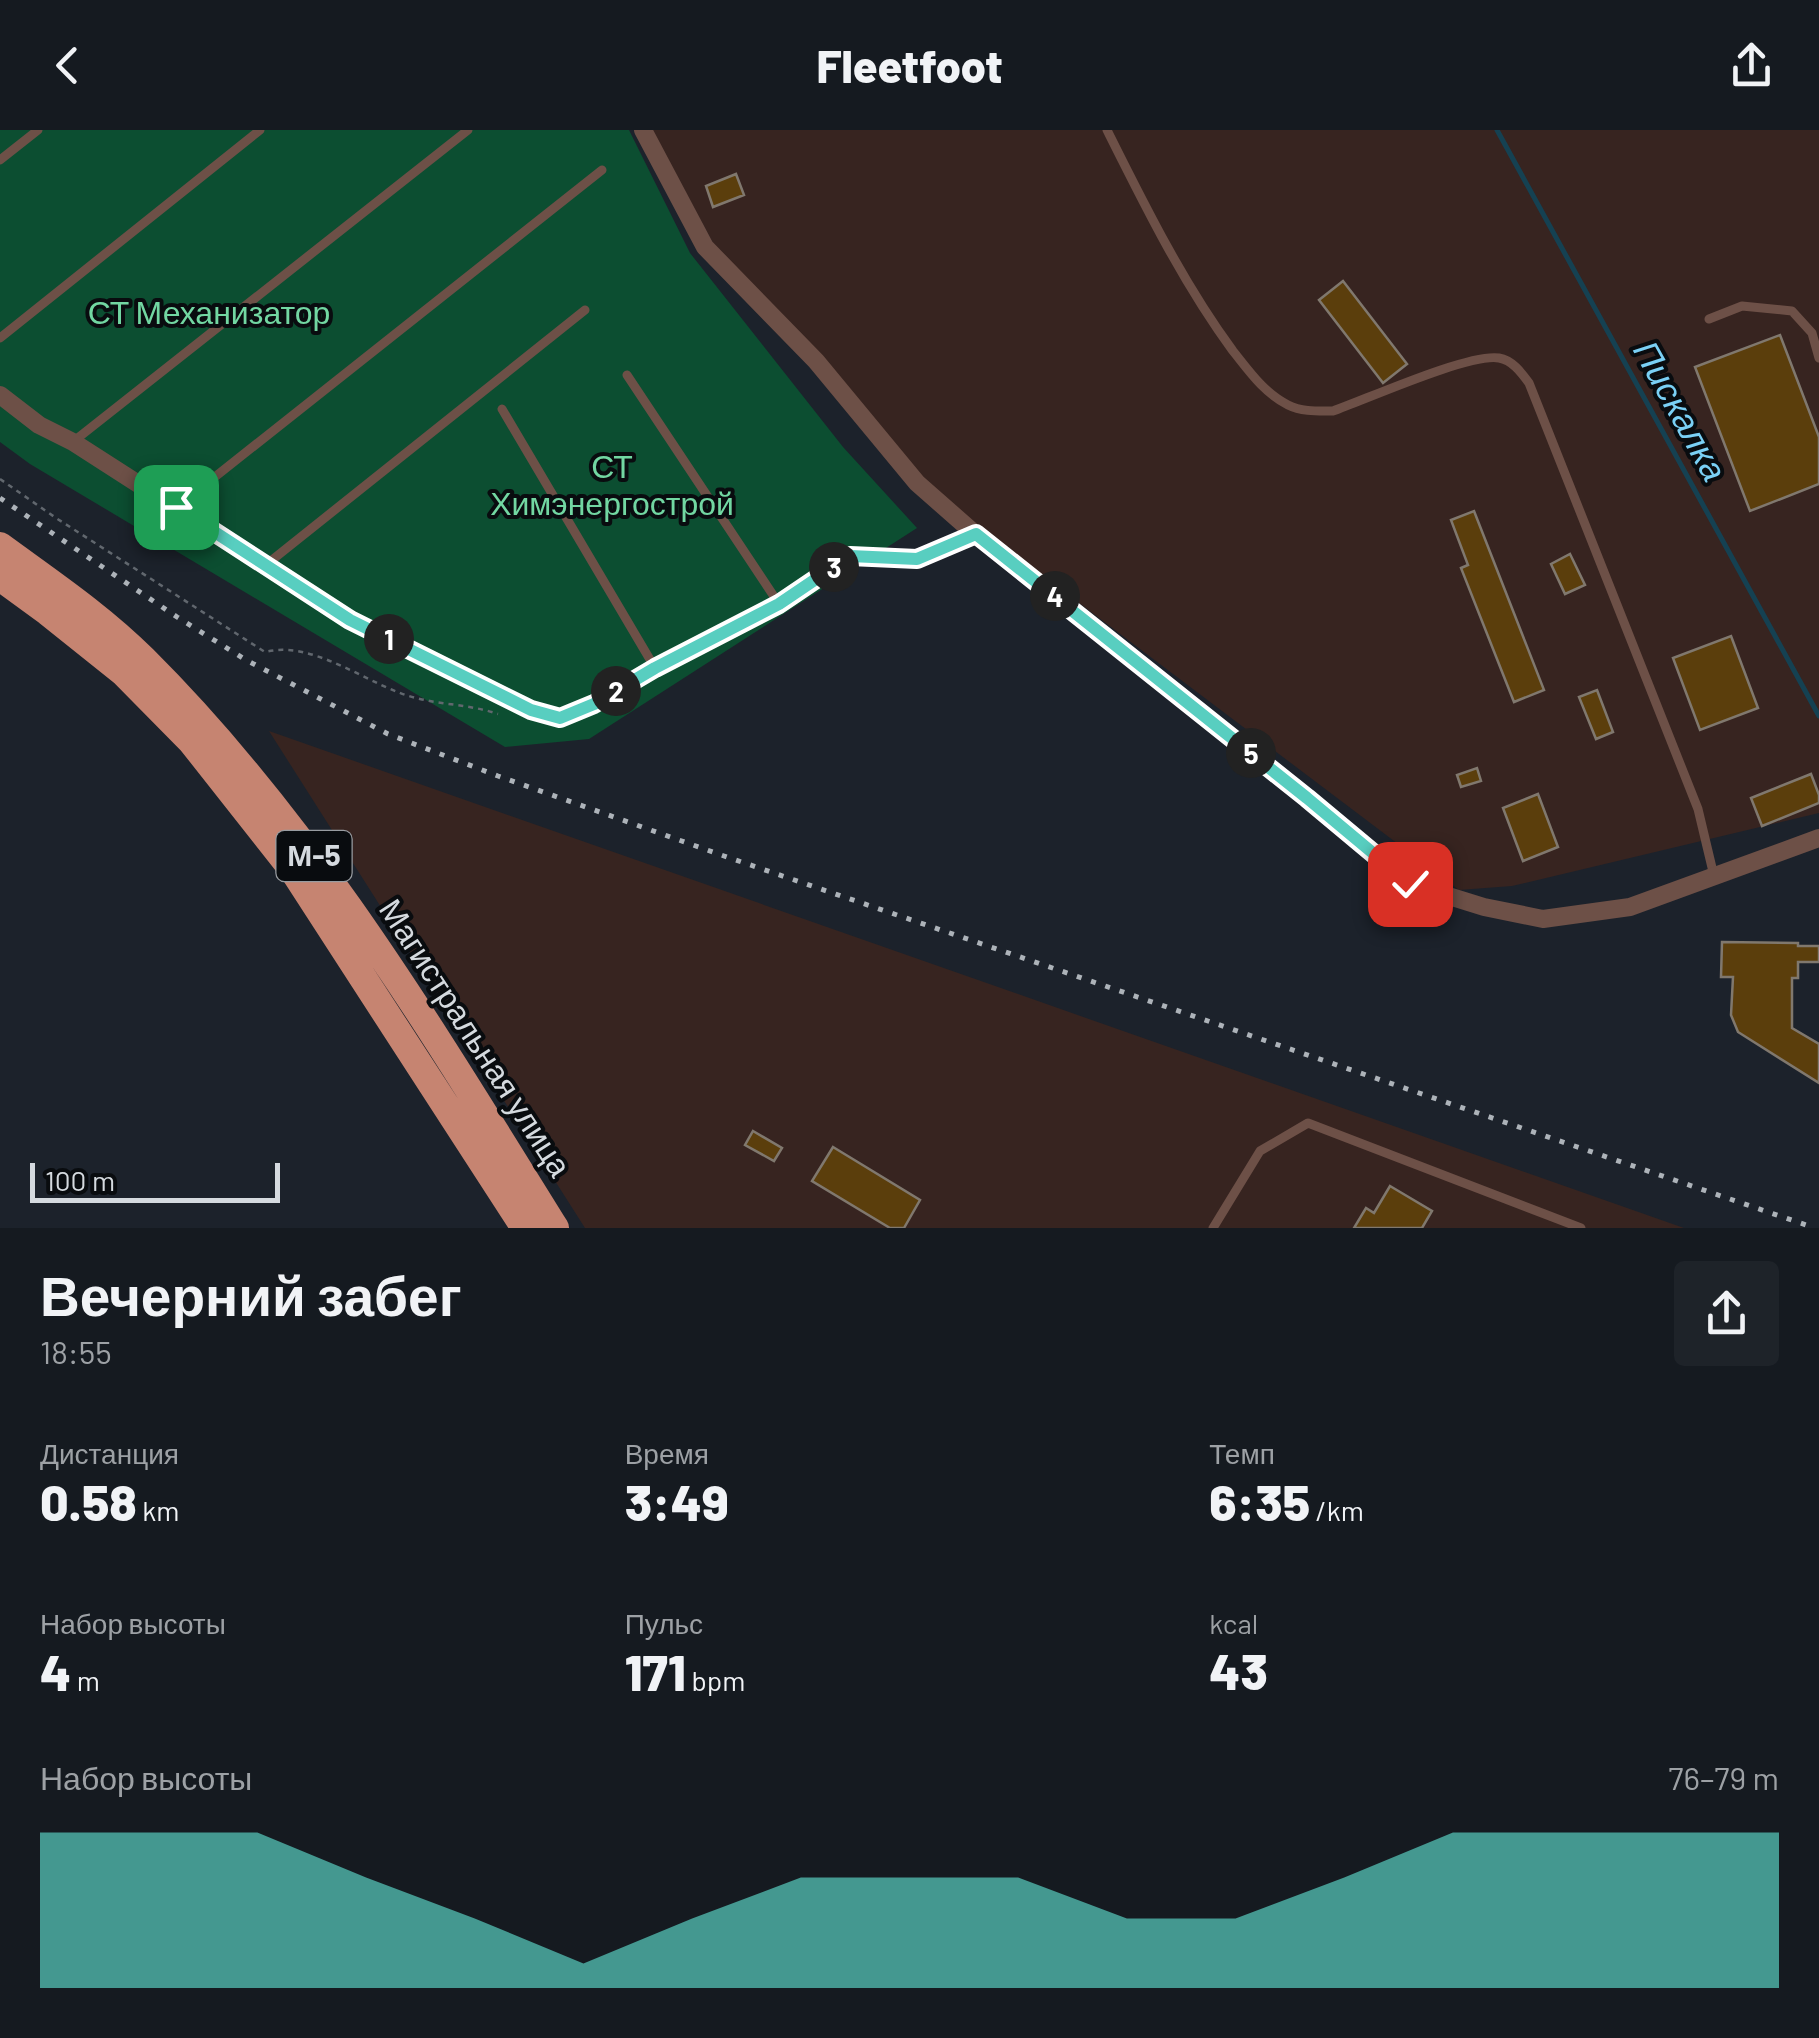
<!DOCTYPE html>
<html lang="ru">
<meta charset="utf-8">
<style>
:root{--surface:#151a20;--page:#1e2329;--text:#f1f3f6;--muted:#9da1a5;--accent:#58cec0}
body{margin:0;font-family:Barlow,sans-serif;background:var(--page);color:var(--text);height:100vh;display:flex;flex-direction:column;font-size:38px;white-space:nowrap}
*{box-sizing:border-box;margin:0}
p{font-size:32px;color:var(--muted)}
.icon{flex:none;width:55px;height:55px;fill:none;stroke:currentColor;stroke-width:2;stroke-linecap:round;stroke-linejoin:round}
.map{position:relative;height:1098px;overflow:hidden}
.drawer{display:flex;flex-direction:column;background:var(--surface);flex:1}
.drawer>*{flex:none}
.scale{position:absolute;left:30px;bottom:25px;width:250px;box-sizing:border-box;padding-left:10px;border:5px solid #d5dadf;border-top:0;font-size:28px;line-height:35px;white-space:nowrap;color:#d5dadf;-webkit-text-stroke:8px #090c0f;paint-order:stroke}
.pin{position:absolute;display:grid;place-items:center;width:85px;height:85px;color:#fff;margin:-42px;border-radius:20px;box-shadow:0 5px 15px #0006}
.km{position:absolute;width:50px;height:50px;margin:-25px;border-radius:50%;background:#222;color:#fff;font-size:28px;line-height:50px;text-align:center}
.round{display:grid;place-items:center;flex:none;width:105px;height:105px;border-radius:10px;background:var(--page)}
.headline{display:flex;align-items:center;justify-content:space-between;height:170px;padding:0 40px}
h1{font-size:55px;font-weight:800;line-height:75px}
.figures{display:grid;grid-template-columns:repeat(3,1fr);gap:15px;height:170px;padding:10px 40px}
.figures div{display:grid;align-content:center}
.figures b{font-size:50px;font-weight:800}
.figures small{font-size:28px;font-weight:400}
.figures p{font-size:28px}
.chart{height:280px;padding:20px 40px}
.chart p{display:flex;justify-content:space-between}
.chart svg{width:100%;height:180px;margin-top:10px;fill:var(--accent);opacity:.7}
header{display:flex;justify-content:space-between;align-items:center;height:130px;padding:0 40px;background:var(--surface);font-size:45px;font-weight:800}
.map>svg:first-child{display:block}
.industrial{fill:#372420}
.green{fill:#0c4e31}
.lines{fill:none;stroke-linecap:round;stroke-linejoin:round}
.stream{stroke:#154152;stroke-width:5}
.building{fill:#5b3e0c;stroke:#80786e;stroke-width:2.5}
.path{stroke:#61676e;stroke-width:2.5;stroke-dasharray:5 5;stroke-linecap:butt}
.service{stroke:#6d5047;stroke-width:9}
.minor{stroke:#6d5047;stroke-width:18}
.trunk{stroke:#c68471;stroke-width:28}
.rail{stroke:#adb3b9;stroke-width:5;stroke-dasharray:5 10;stroke-linecap:butt}
.route-casing{stroke:#fff;stroke-width:20}
.route{stroke:#58cec0;stroke-width:12}
.labels{text-anchor:middle;stroke-width:8;stroke-linejoin:round;paint-order:stroke}
.shield{fill:#090c0f;stroke:#989ca1;stroke-width:2.5}
.shield-label{font-size:30px;font-weight:bold;fill:#d5dadf}
.park-label{font-size:32px;fill:#72d7a2;stroke:#090c0f}
.street-label{font-size:32px;fill:#d5dadf;stroke:#090c0f}
.water-label{font-size:35px;font-style:italic;fill:#7ad0f5;stroke:#090c0f}
</style>
<header><svg class="icon" aria-label="back" viewBox="0 0 24 24"><path d="M15 5l-7 7 7 7"/></svg>Fleetfoot<svg class="icon" aria-label="share" viewBox="0 0 24 24"><path d="M12 15V3M7 8l5-5 5 5M5 13v7h14v-7"/></svg></header>
<div class="map">
<svg width="1819" height="1098" viewBox="0 0 1819 1098">
<rect width="100%" height="100%" fill="#1c222b"/>
<path class="industrial" d="M652,0h1167v683l-307,73 -53,4 -552,-417 -194,-230z
M269,601l1415,497h-1099z"/>
<path class="green" d="M0,0h629l61,123 153,194 74,81 -328,211 -84,8 -475,-283 -30,-22z"/>
<g class="lines">
<path class="stream" d="M1497,0l322,586"/>
</g>
<path class="building" d="M736,44l8,21 -31,12 -7,-21z
M1343,151l64,83 -24,19 -64,-83z
M1780,205l39,102v47l-69,27 -55,-144z
M1474,381l70,179 -30,12 -53,-134 7,-3 -17,-45z
M1570,424l15,31 -20,9 -14,-30z
M1731,506l27,72 -58,22 -27,-72z
M1597,560l16,42 -17,7 -17,-42z
M1477,638l4,13 -20,6 -4,-12z
M1811,644l8,21v8l-57,23 -11,-28z
M1538,664l20,53 -35,14 -20,-53z
M1722,812l76,1v3h21v16h-21v16h-6v50l27,16v39l-81,-51 -7,-17 2,-38h-12z
M753,1001l29,17 -8,13 -29,-16z
M833,1017l87,53 -16,28h-14l-78,-47z
M1390,1056l42,25 -10,17h-68l12,-20 8,5z"/>
<g class="lines">
<path class="path" d="M0,349l56,39 209,134c51,-13 107,37 155,47 26,6 52,6 78,15"/>
<path class="service" d="M1107,0c38,76 76,153 126,221 16,20 31,42 55,54 14,7 30,6 45,6 34,-12 136,-58 166,-53 13,2 22,14 30,25l169,426 16,67
M0,30l38,-30
M1709,189l33,-13 50,5 20,22 7,25
M0,208l260,-208
M627,245l152,229
M502,279l153,259
M74,311l394,-311
M177,377l425,-337
M267,434l318,-254
M1213,1098l47,-77 48,-28 273,105"/>
<path class="minor" d="M643,0l62,117 111,114 101,122 58,51 332,264 103,86 74,23 59,12 87,-12 189,-69
M0,265l39,30 34,17 277,178 181,90 29,8 34,-14 61,-36 124,-64 71,-48 67,3 58,-25"/>
<path class="trunk" d="M0,416c49,36 100,70 143,113 167,166 288,370 412,569
M0,447l48,35 75,60 69,70 101,128 232,358"/>
<path class="rail" d="M0,368l177,119 69,43 142,74 110,42 226,80 1091,372"/>
</g>
<g class="lines">
<defs>
<path id="route" d="M176,377l174,113 181,90 29,8 34,-14 61,-36 124,-64 71,-48 67,3 59,-25 331,264 103,86"/>
</defs>
<use href="#route" class="route-casing"/>
<use href="#route" class="route"/>
</g>
<g class="labels">
<rect class="shield" x="276.5" y="701" width="75" height="50" rx="8"/>
<g class="shield-label">
<text x="314" y="736">М-5</text>
</g>
<g class="park-label">
<text x="209" y="194">СТ Механизатор</text>
<text x="612" y="348">СТ<tspan x="612" dy="37">Химэнергострой</tspan></text>
</g>
<g class="street-label">
<text transform="translate(475 908) rotate(57)" y="11">Магистральная улица</text>
</g>
<g class="water-label">
<text transform="translate(1680 281) rotate(61)" y="12">Пискалка</text>
</g>
</g>
</svg>
<div class="scale">100 m</div>
<div class="pin" style="left:176px;top:377px;background:#1e9e55"><svg class="icon" aria-label="arrive" viewBox="0 0 24 24"><path d="M6 21V4h12l-3 4 3 4H6"/></svg></div>
<div class="pin" style="left:1410px;top:754px;background:#d93025"><svg class="icon" aria-label="check" viewBox="0 0 24 24"><path d="M5 12l5 5 9-10"/></svg></div>
<b class="km" style="left:389px;top:509px">1</b>
<b class="km" style="left:616px;top:561px">2</b>
<b class="km" style="left:834px;top:437px">3</b>
<b class="km" style="left:1055px;top:466px">4</b>
<b class="km" style="left:1251px;top:623px">5</b>
</div>
<section class="drawer">
<div class="headline"><div><h1>Вечерний забег</h1><p>18:55</p></div><a class="round"><svg class="icon" aria-label="share" viewBox="0 0 24 24"><path d="M12 15V3M7 8l5-5 5 5M5 13v7h14v-7"/></svg></a></div>
<div class="figures">
<div><p>Дистанция</p><b>0.58<small> km</small></b></div>
<div><p>Время</p><b>3:49</b></div>
<div><p>Темп</p><b>6:35<small> /km</small></b></div>
</div>
<div class="figures">
<div><p>Набор высоты</p><b>4<small> m</small></b></div>
<div><p>Пульс</p><b>171<small> bpm</small></b></div>
<div><p>kcal</p><b>43</b></div>
</div>
<div class="chart"><p><span>Набор высоты</span>76–79 m</p>
<svg viewBox="0 0 160 44" preserveAspectRatio="none"><path d="M0 44V6L10 6L20 6L30 17L40 27L50 38L60 27L70 17L80 17L90 17L100 27L110 27L120 17L130 6L140 6L150 6L160 6V44z"/></svg>
</div>
</section>
